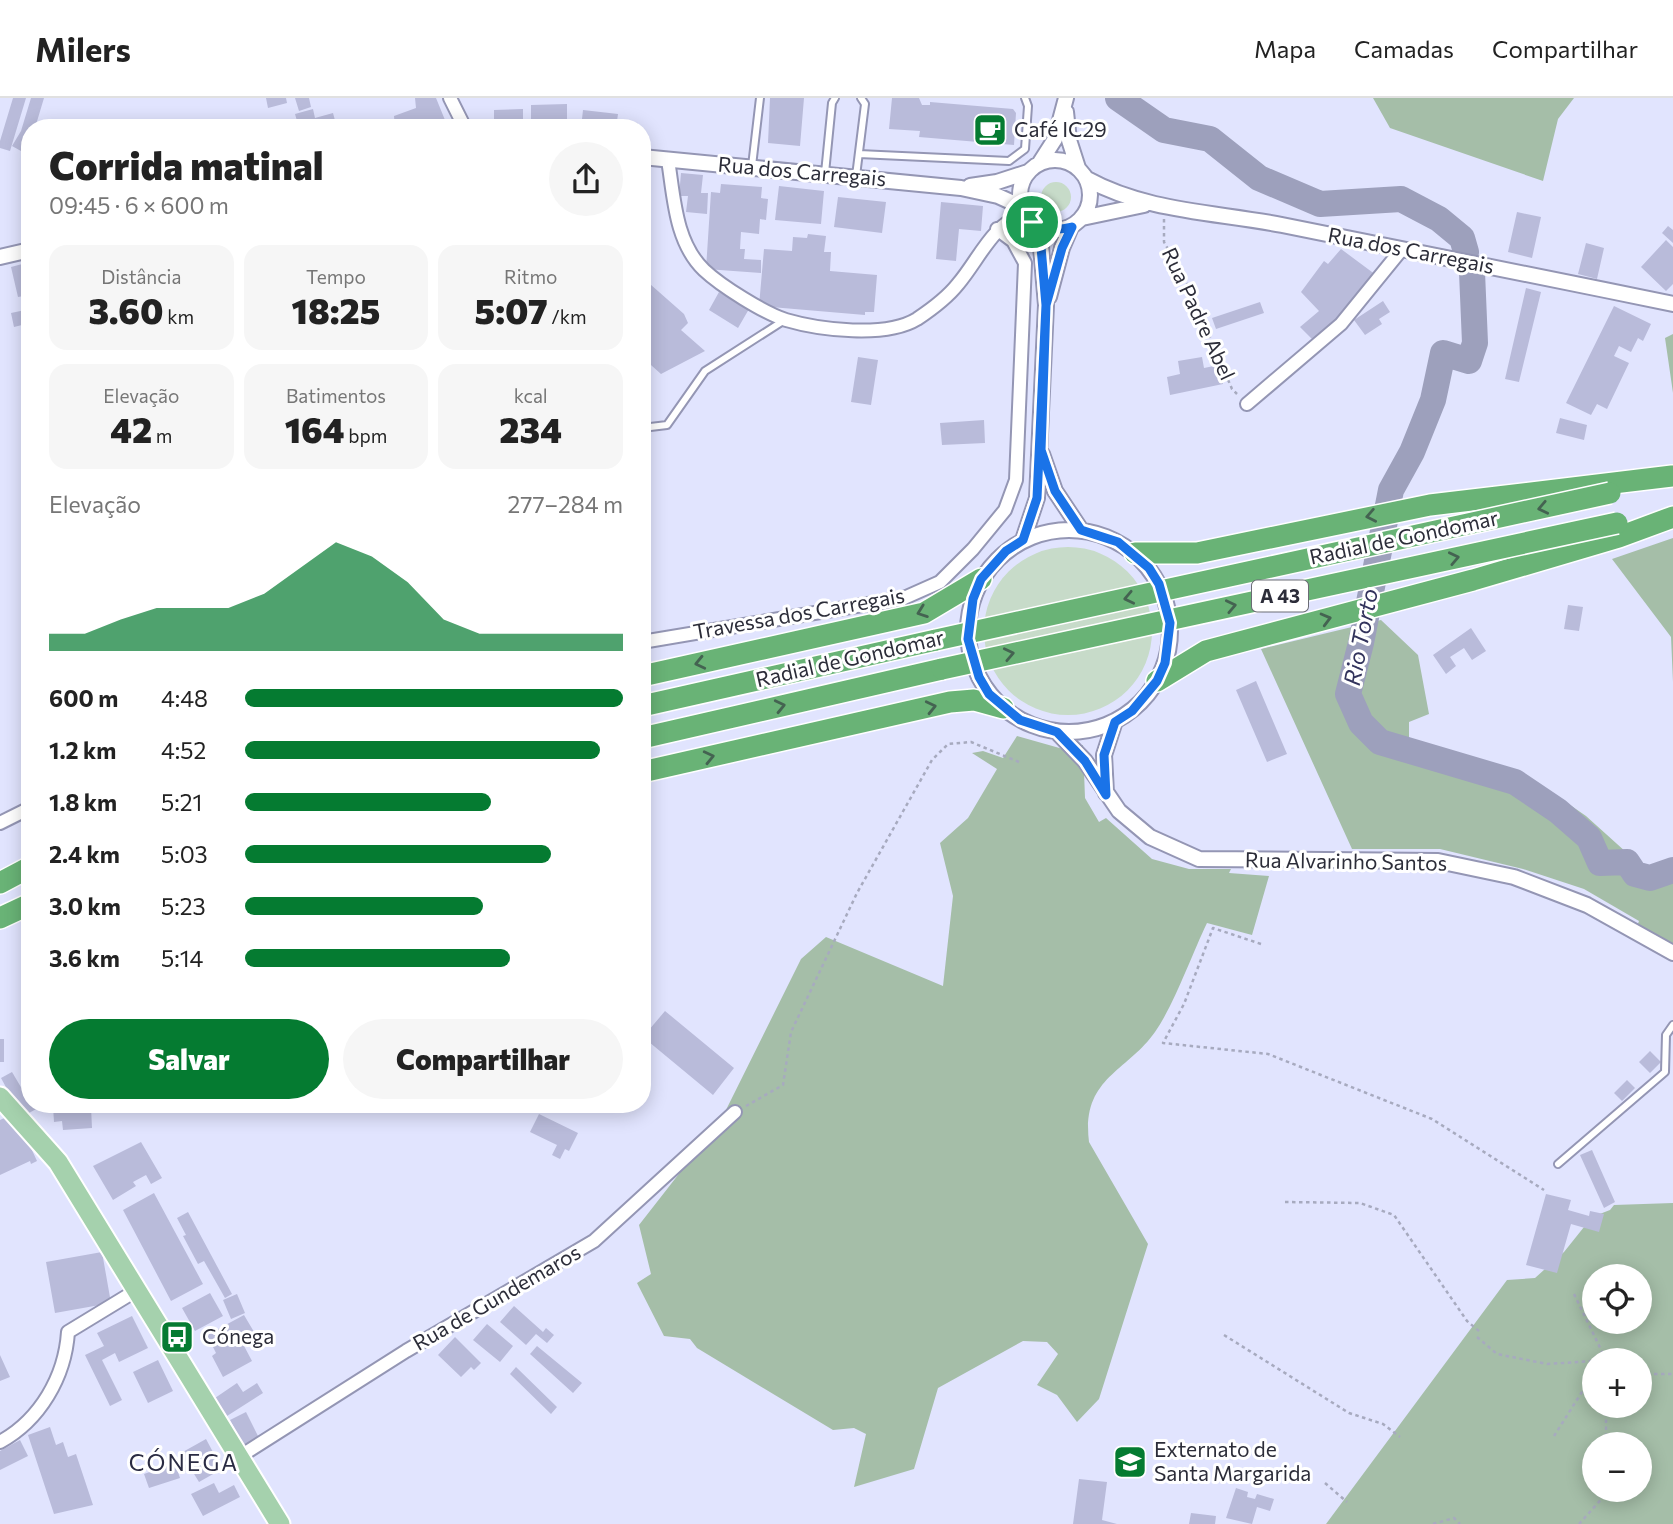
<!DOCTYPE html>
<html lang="pt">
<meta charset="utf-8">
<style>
:root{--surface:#fff;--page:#f6f6f6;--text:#222;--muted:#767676;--line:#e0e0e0;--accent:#057b31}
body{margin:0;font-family:Commissioner,sans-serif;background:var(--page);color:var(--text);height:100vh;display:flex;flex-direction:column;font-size:26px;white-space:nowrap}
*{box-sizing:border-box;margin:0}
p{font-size:23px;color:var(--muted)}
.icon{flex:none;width:38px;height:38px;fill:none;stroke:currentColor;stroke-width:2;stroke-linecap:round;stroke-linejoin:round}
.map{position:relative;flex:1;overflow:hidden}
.details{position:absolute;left:21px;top:21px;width:630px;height:994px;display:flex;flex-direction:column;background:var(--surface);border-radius:28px;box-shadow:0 4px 18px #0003}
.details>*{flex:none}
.fabs{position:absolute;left:1582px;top:1166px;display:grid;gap:14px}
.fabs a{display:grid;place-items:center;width:70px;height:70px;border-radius:50%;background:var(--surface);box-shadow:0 4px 18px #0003;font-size:35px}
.pin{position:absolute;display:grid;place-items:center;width:60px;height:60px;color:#fff;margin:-30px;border:4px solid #fff;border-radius:50%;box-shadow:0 2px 7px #0007}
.round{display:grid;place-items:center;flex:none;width:74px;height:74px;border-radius:37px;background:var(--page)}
.head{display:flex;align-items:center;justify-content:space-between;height:119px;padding:0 28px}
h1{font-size:38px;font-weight:800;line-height:52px}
.stats{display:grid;grid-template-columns:repeat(3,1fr);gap:10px;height:119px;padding:7px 28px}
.stats div{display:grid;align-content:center;border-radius:18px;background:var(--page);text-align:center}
.stats b{font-size:35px;font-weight:800}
.stats small{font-size:19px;font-weight:400}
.stats p{font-size:19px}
.chart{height:196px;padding:14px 28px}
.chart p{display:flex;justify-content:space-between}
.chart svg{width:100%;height:126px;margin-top:7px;fill:var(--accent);opacity:.7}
.primary-button{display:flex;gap:14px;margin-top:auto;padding:14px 28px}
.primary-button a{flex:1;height:80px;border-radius:42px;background:var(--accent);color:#fff;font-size:28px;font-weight:800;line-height:80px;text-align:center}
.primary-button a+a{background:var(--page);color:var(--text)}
ul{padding:0 28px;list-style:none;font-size:23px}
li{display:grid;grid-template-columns:112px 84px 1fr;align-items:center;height:52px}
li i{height:18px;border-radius:9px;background:var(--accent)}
header{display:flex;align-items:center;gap:42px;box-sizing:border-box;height:98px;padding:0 35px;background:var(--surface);border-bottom:2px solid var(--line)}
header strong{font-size:33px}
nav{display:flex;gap:38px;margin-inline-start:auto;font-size:24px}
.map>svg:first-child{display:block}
.green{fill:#c7dbc9}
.forest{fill:#a5bea8;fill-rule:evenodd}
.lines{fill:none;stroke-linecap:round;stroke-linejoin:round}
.river{stroke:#9da0bc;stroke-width:26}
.building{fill:#b9bbda}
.service-casing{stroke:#9496b4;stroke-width:10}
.minor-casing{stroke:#9496b4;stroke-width:16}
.tertiary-casing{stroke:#9496b4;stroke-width:18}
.primary-casing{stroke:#fff;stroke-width:23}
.motorway-casing{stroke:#fff;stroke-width:24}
.path{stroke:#a7aabf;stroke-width:2.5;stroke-dasharray:3.5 3.5;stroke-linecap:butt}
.service{stroke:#fff;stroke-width:6}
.minor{stroke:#fff;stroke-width:12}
.tertiary{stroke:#fff;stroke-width:14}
.primary{stroke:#a5d1ad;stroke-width:19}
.motorway{stroke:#69b376;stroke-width:21}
.motorway-bridge-casing{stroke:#fff;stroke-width:24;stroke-linecap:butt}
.motorway-bridge{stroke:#69b376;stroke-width:21}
.oneway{stroke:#446351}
.route-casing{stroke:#fff;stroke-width:14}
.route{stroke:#1a73e8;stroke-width:9}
.labels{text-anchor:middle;stroke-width:6;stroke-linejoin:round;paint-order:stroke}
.shield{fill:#fff;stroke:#6b6c74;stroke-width:2}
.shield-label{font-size:19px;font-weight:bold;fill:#2c2d39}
.poi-label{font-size:21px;fill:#2c2d39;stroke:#fff;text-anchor:start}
.street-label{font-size:21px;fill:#2c2d39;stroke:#fff}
.water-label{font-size:23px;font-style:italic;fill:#32335c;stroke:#fff}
.neighbourhood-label{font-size:23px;letter-spacing:2px;fill:#2a2b43;stroke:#fff}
</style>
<header>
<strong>Milers</strong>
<nav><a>Mapa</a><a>Camadas</a><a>Compartilhar</a></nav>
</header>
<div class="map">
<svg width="1673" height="1426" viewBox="0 0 1673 1426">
<rect width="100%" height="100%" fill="#e1e4fe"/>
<path class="green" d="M1041 99a15 15 0 1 1 30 0a15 15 0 1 1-30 0Z
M984 533a84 84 0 1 1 168 0a84 84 0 1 1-168 0Z"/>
<path class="forest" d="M1373,0h201l-16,21 -15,62 -153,-53z
M1673,236v59l-8,-55z
M1673,440v144l-2,-45 -59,-78z
M1381,522l37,35 11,59 -20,8v15l-13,15 116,33 35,4 39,27 61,55 26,-7v83l-37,-18 3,-8 -55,-32 -61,-20 -83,-20h-88l-91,-200z
M1017,638l46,13 20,-4 2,53 14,24 7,-4 46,41 37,10h42l-2,4 40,3 -17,59 -45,-12c-15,31 -33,82 -52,109 -28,40 -74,46 -66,110l59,102 -49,155 -22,23 -20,-27 -20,-10 21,-31 -11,-12 -24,-1 -85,47 -24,81 -60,18 12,-53 -12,-6 -21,2 -136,-82 -7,-9 -26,-3 -27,-53 14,-9 -12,-49 82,-105 80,-161 25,-22 117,49 10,-90 -13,-53 28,-25 29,-49 -25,-16 11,-2 20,7z
M1673,1105v321h-347l181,-244 28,-2 29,-26 28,-35 18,-7 4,-5zM1594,1178h46v45h-46zM1594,1262h46v45h-46zM1594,1346h46v45h-46z"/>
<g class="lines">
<path class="river" d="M1118,0l46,32 46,9 49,39 61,26 81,-5 38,20 23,19 4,14
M1472,174l3,71 -6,18 -26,-8 -10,47 -21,52 -21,38 -30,153 -13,51 13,29 19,19 135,40 43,29 31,27 11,25 27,-1 8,12 15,4 23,-8"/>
</g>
<path class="building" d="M13,0h13l-16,53 -10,-3v-7z
M31,0h13l-9,30h-5v11l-9,12 -9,-5 9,-15z
M266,0h20l1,5 -19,5z
M295,0h14l2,9 -12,4z
M415,0h21l11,27 -52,3 -1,-12 22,-8z
M770,0h34l-4,48 -32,-3z
M892,0h27l3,7h8v-3l83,7 3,4 -2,32 -95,-8 1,-6 -31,-2z
M567,6v24h-36v-23z
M313,11l2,9 18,-5 4,15h-38l-4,-14z
M523,11v19h-29v-18z
M583,12l35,4 -1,7 21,2 -1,5h-56z
M681,75l22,2 -2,18h7l-1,21 -21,-2 2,-16h-9z
M721,86l41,3 -1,11 7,1 -2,21 -6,-1 -1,15 -18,-2 -1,17h5l-1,10 17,1v13l-55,-4 5,-77 9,1z
M779,88l45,5 -3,33 -46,-4z
M838,99l48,5 -4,31 -48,-6z
M941,104l42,4 -2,25 -22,-2 -3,32 -20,-2z
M1517,114l24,5 -9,41 -24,-6z
M1668,128l5,4v13l-11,-10z
M808,136l18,2 -2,16h7l-1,19 47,4 -3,37h-9v3l-106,-9 5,-57 28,2 1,-14 14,1z
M1666,142l7,7v37l-7,7 -25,-24z
M1586,145l18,5 -7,31 -19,-5z
M1341,151l35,26 -32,42 -31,23 -13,-13 19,-16 -18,-19 23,-31 4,3z
M30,164v33l-12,2 -7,-30z
M642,179l42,37 4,9 -7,7 24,21 -44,23 -19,-17z
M1526,190l15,4 -22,90 -14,-3z
M719,194l30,17 -11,19 -29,-18z
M1383,203l7,11 -11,7 3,5 -17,11 -11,-15z
M1260,204l4,11 -48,16 -4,-11z
M1614,208l37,18 -8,17 -5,-3 -7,14 -12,-6 -5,10 15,7 -22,46 -10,-5 -6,11 -25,-12z
M30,211v14l-16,4 -3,-14z
M858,259l20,3 -7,45 -20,-3z
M1202,259l2,11 15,-3 4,19 -53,11 -3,-18 13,-3 -2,-13z
M1560,320l27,7 -3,15 -28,-7z
M984,322l1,23 -43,2 -2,-22z
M1568,507l15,2 -4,24 -15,-2z
M1471,530l15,23 -14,9 -8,-12 -14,9 6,9 -10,8 -13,-19z
M1256,583l31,73 -20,8 -31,-72z
M665,913l69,57 -21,27 -70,-58z
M0,941h4v23h-4z
M1650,953l11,11 -11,11 -11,-11z
M12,974l13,22 5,-3v13h15l-23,13 -21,-39z
M1627,982l8,8 -13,13 -8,-8z
M63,1006l28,3 1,21 -29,2 -1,-9 -8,1 -1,-16z
M15,1015l22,48 -6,3 -1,-3 -30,14v-55z
M539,1016l39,19 -9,18 -4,-2 -5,10 -8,-4 5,-10 -27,-13z
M141,1044l21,36 -11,6 -5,-9 -13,7 3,4 -23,14 -20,-34z
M1592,1052l23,52 -11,6 -24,-53z
M154,1095l49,91 -32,17 -48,-91z
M1546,1096l25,6 -3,10 21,6 1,-5 14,3 -5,18 -28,-8 -14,49 -31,-8z
M188,1114l44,82 -7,4 -21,-37 -6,3 -15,-28 3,-1 -9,-17z
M102,1154l9,51 -56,10 -9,-51z
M210,1195l13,23 -28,15 -13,-23z
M237,1196l8,19 -14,6 -8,-19z
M514,1208l29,26 3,-4 8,7 -7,8 -11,-9 -10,11 -26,-23z
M244,1217l13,22 -14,7 9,17 -29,16 -11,-21 4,-3 -9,-18z
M132,1218l16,32 -29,14 -4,-9 -13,7 20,40 -12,6 -25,-51 19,-9 -7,-13z
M487,1226l26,22 -13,16 -27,-22z
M455,1239l26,26 -7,7 -3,-3 -10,10 -23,-22z
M537,1248l45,37 -9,10 -43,-39z
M0,1257l10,22 -10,4z
M158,1262l15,31 -25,12 -15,-31z
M516,1269l41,40 -6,7 -41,-40z
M237,1285l6,9 14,-9 6,10 -36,23 -12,-18z
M246,1314l14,28 -15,8 -15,-28z
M50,1329l6,18 7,-3 5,15 8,-3 17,51 -39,9 -26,-79z
M206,1341l16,30 -23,13 -8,-13 -7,4 -4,-6 7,-3 -6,-11z
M20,1342l8,16 -28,14v-19z
M175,1365l5,15 -31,10 -5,-14z
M1079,1381l28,3 -5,38 15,4h-44z
M214,1385l5,10 15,-8 6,12 -37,19 -12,-22z
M1236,1390l12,4 -1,5 8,2 2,-5 17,5 -4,12 -13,-4 -5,17 -26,-6z
M1191,1415l25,3 -1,8h-26z"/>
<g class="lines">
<defs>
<path id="service" d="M859,56l150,7 16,-12 3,-43 -3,-8
M752,68l8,-68
M825,75l7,-70 3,-5
M856,78l9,-72 -4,-6
M642,330l25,-3 38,-54 78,-50
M1558,1066l107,-92 1,-37 7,-10"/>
<path id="minor" d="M450,0l15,30
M668,62c6,37 7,82 36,110 17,16 60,43 82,50 34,10 100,18 131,-1 15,-10 30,-21 41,-35 22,-26 34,-60 68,-71
M1247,306l94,-80 61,-75
M642,544l262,-44 36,-16 33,-33 32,-39 11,-30 9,-217 -12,-22 -16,-12
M0,725l30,-15
M0,1344c40,-22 65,-65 68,-110l69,-42
M239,1359l167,-106 188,-110 141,-129"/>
<path id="tertiary" d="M1066,14l3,28 9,28
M642,59l319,31 37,8 24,11
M1020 97a35 35 0 1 1 70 0a35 35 0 1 1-70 0Z
M1039,66l16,-25 11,-41
M1087,81c60,33 129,33 195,46 131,26 261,52 391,79
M970,88l27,-4 31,-10
M1082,120l62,-13
M0,159l30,-7
M1049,199l13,-49 9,-21
M1042,356l13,37 26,39
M968 533a101 101 0 1 1 202 0a101 101 0 1 1-202 0Z
M1023,442l14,-42 9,-193 -5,-58 -8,-25
M1057,634l28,29 34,50 31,26 49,22 239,2 76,16 73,28 86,48
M1106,695l-2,-38 11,-34"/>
<path id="primary" d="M0,999l58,65 222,362"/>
<path id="motorway" d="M1135,455h62l233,-48 242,-29
M642,578l282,-63 57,-34
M1157,583l49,-30 267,-71 146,-43 54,-20
M642,608l294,-66
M642,640l300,-69
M642,674l308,-70 24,-2 29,8
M0,785l30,-16
M0,820l30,-14"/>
</defs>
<use href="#service" class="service-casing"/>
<use href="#minor" class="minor-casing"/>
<use href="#tertiary" class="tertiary-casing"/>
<use href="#primary" class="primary-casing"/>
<use href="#motorway" class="motorway-casing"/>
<path class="path" d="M1164,121v23l22,39 46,108 5,5
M1261,846l-48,-16 -29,76 -21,39 105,11 164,65 112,71
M746,1008l37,-21 8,-53 66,-139 75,-133 16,-16 23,-2 48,20
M1285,1104l75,1 34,12 73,106 13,11
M1574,1196l32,66
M1224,1237l125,78 34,11 17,13
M1477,1239l20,17 50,10 47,-3
M1640,1276h33
M1554,1338l40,-63
M1606,1346v-39
M1325,1385l22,19
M1433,1426l21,-6 6,6
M1579,1426l27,-30v-5"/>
<use href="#service" class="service"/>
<use href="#minor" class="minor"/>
<use href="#tertiary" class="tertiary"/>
<use href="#primary" class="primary"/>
<use href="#motorway" class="motorway"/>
<defs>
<path id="motorway-bridge" d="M936,542l674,-147
M942,571l675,-146"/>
</defs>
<use href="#motorway-bridge" class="motorway-bridge-casing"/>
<use href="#motorway-bridge" class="motorway-bridge"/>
</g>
<defs><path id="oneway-chevron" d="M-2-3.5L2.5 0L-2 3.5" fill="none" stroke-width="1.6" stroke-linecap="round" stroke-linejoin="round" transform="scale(1.75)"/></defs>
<g class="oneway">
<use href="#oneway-chevron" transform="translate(1543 410) rotate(168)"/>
<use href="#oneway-chevron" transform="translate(1371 418) rotate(169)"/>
<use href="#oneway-chevron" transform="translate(1454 460) rotate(-12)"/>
<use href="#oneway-chevron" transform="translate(1129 500) rotate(168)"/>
<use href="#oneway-chevron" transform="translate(1231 508) rotate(-12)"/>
<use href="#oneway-chevron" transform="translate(922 514) rotate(160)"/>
<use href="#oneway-chevron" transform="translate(1326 521) rotate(-15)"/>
<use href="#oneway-chevron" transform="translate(1009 556) rotate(-12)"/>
<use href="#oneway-chevron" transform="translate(700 565) rotate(167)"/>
<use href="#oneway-chevron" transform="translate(780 608) rotate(-13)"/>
<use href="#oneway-chevron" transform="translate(931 609) rotate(-13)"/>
<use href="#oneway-chevron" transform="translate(709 659) rotate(-13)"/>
</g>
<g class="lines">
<defs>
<path id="route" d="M1032,124l9,25 5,58 -9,193 -14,42 -17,11 -25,28 -8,20 -5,40 11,38 10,17 31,26 37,12 28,29 21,34 -2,-40 11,-33 17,-11 25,-30 8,-18 5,-40 -11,-39 -10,-16 -31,-26 -37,-12 -26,-39 -14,-41 5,-145 16,-57 10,-21c-16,4 -25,3 -40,-5"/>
</defs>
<use href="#route" class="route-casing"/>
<use href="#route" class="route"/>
</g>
<defs>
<symbol id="cafe-square" viewBox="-11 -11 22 22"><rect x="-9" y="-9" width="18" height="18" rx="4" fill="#057b31" stroke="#fff"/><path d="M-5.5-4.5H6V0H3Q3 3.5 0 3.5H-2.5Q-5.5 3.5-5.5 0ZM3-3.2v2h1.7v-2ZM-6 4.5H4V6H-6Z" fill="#fff"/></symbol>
<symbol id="bus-square" viewBox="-11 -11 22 22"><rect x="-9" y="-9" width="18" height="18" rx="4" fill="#057b31" stroke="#fff"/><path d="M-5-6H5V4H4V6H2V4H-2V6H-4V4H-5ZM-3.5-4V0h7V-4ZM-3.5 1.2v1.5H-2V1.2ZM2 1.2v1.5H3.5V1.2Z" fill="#fff"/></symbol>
<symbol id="school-square" viewBox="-11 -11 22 22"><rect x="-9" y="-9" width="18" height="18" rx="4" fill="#057b31" stroke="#fff"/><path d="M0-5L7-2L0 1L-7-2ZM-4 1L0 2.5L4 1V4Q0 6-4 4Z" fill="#fff"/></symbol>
</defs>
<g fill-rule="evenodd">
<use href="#cafe-square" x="971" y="13" width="38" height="38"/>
<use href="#bus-square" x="158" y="1220" width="38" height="38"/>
<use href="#school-square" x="1111" y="1345" width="38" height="38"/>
</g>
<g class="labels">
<rect class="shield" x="1252" y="482.5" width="56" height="31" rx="5"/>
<g class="shield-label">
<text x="1280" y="505">A 43</text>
</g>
<g class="poi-label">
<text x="1014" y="39">Café IC29</text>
<text x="202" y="1246">Cónega</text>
<text x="1154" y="1359">Externato de<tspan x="1154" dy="24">Santa Margarida</tspan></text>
</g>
<g class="street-label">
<text transform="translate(802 74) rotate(5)" y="7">Rua dos Carregais</text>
<text transform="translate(1411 153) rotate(11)" y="7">Rua dos Carregais</text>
<text transform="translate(1198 216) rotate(65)" y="7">Rua Padre Abel</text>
<text transform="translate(1404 440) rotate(-12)" y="7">Radial de Gondomar</text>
<text transform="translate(799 516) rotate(-10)" y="7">Travessa dos Carregais</text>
<text transform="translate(850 561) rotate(-13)" y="7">Radial de Gondomar</text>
<text transform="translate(1346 764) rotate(1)" y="7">Rua Alvarinho Santos</text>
<text transform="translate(497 1200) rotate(-30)" y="7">Rua de Gundemaros</text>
</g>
<g class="water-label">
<text transform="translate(1361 539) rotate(-79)" y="8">Rio Torto</text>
</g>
<g class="neighbourhood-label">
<text x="184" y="1373">CÓNEGA</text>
</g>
</g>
</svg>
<div class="fabs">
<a><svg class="icon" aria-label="locate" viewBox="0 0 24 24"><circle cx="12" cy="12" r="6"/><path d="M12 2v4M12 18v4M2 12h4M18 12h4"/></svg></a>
<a>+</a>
<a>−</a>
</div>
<div class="pin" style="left:1032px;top:124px;background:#1e9e55"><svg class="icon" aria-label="arrive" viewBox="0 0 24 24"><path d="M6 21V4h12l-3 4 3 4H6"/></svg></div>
<section class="details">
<div class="head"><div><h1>Corrida matinal</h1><p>09:45 · 6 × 600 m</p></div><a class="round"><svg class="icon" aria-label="share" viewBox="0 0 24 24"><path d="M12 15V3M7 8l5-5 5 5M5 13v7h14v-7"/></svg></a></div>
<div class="stats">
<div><p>Distância</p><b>3.60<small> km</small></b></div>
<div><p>Tempo</p><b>18:25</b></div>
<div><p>Ritmo</p><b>5:07<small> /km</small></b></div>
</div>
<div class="stats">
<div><p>Elevação</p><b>42<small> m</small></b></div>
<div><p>Batimentos</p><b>164<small> bpm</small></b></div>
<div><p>kcal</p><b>234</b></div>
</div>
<div class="chart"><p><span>Elevação</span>277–284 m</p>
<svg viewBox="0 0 160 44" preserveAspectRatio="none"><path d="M0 44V38L10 38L20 33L30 29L40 29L50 29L60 24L70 15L80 6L90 11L100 20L110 33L120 38L130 38L140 38L150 38L160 38V44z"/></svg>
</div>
<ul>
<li><b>600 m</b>4:48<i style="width:100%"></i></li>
<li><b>1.2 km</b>4:52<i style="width:94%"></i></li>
<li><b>1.8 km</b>5:21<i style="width:65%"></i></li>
<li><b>2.4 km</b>5:03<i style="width:81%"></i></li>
<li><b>3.0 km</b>5:23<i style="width:63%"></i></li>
<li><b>3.6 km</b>5:14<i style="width:70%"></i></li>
</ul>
<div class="primary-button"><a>Salvar</a><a>Compartilhar</a></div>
</section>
</div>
